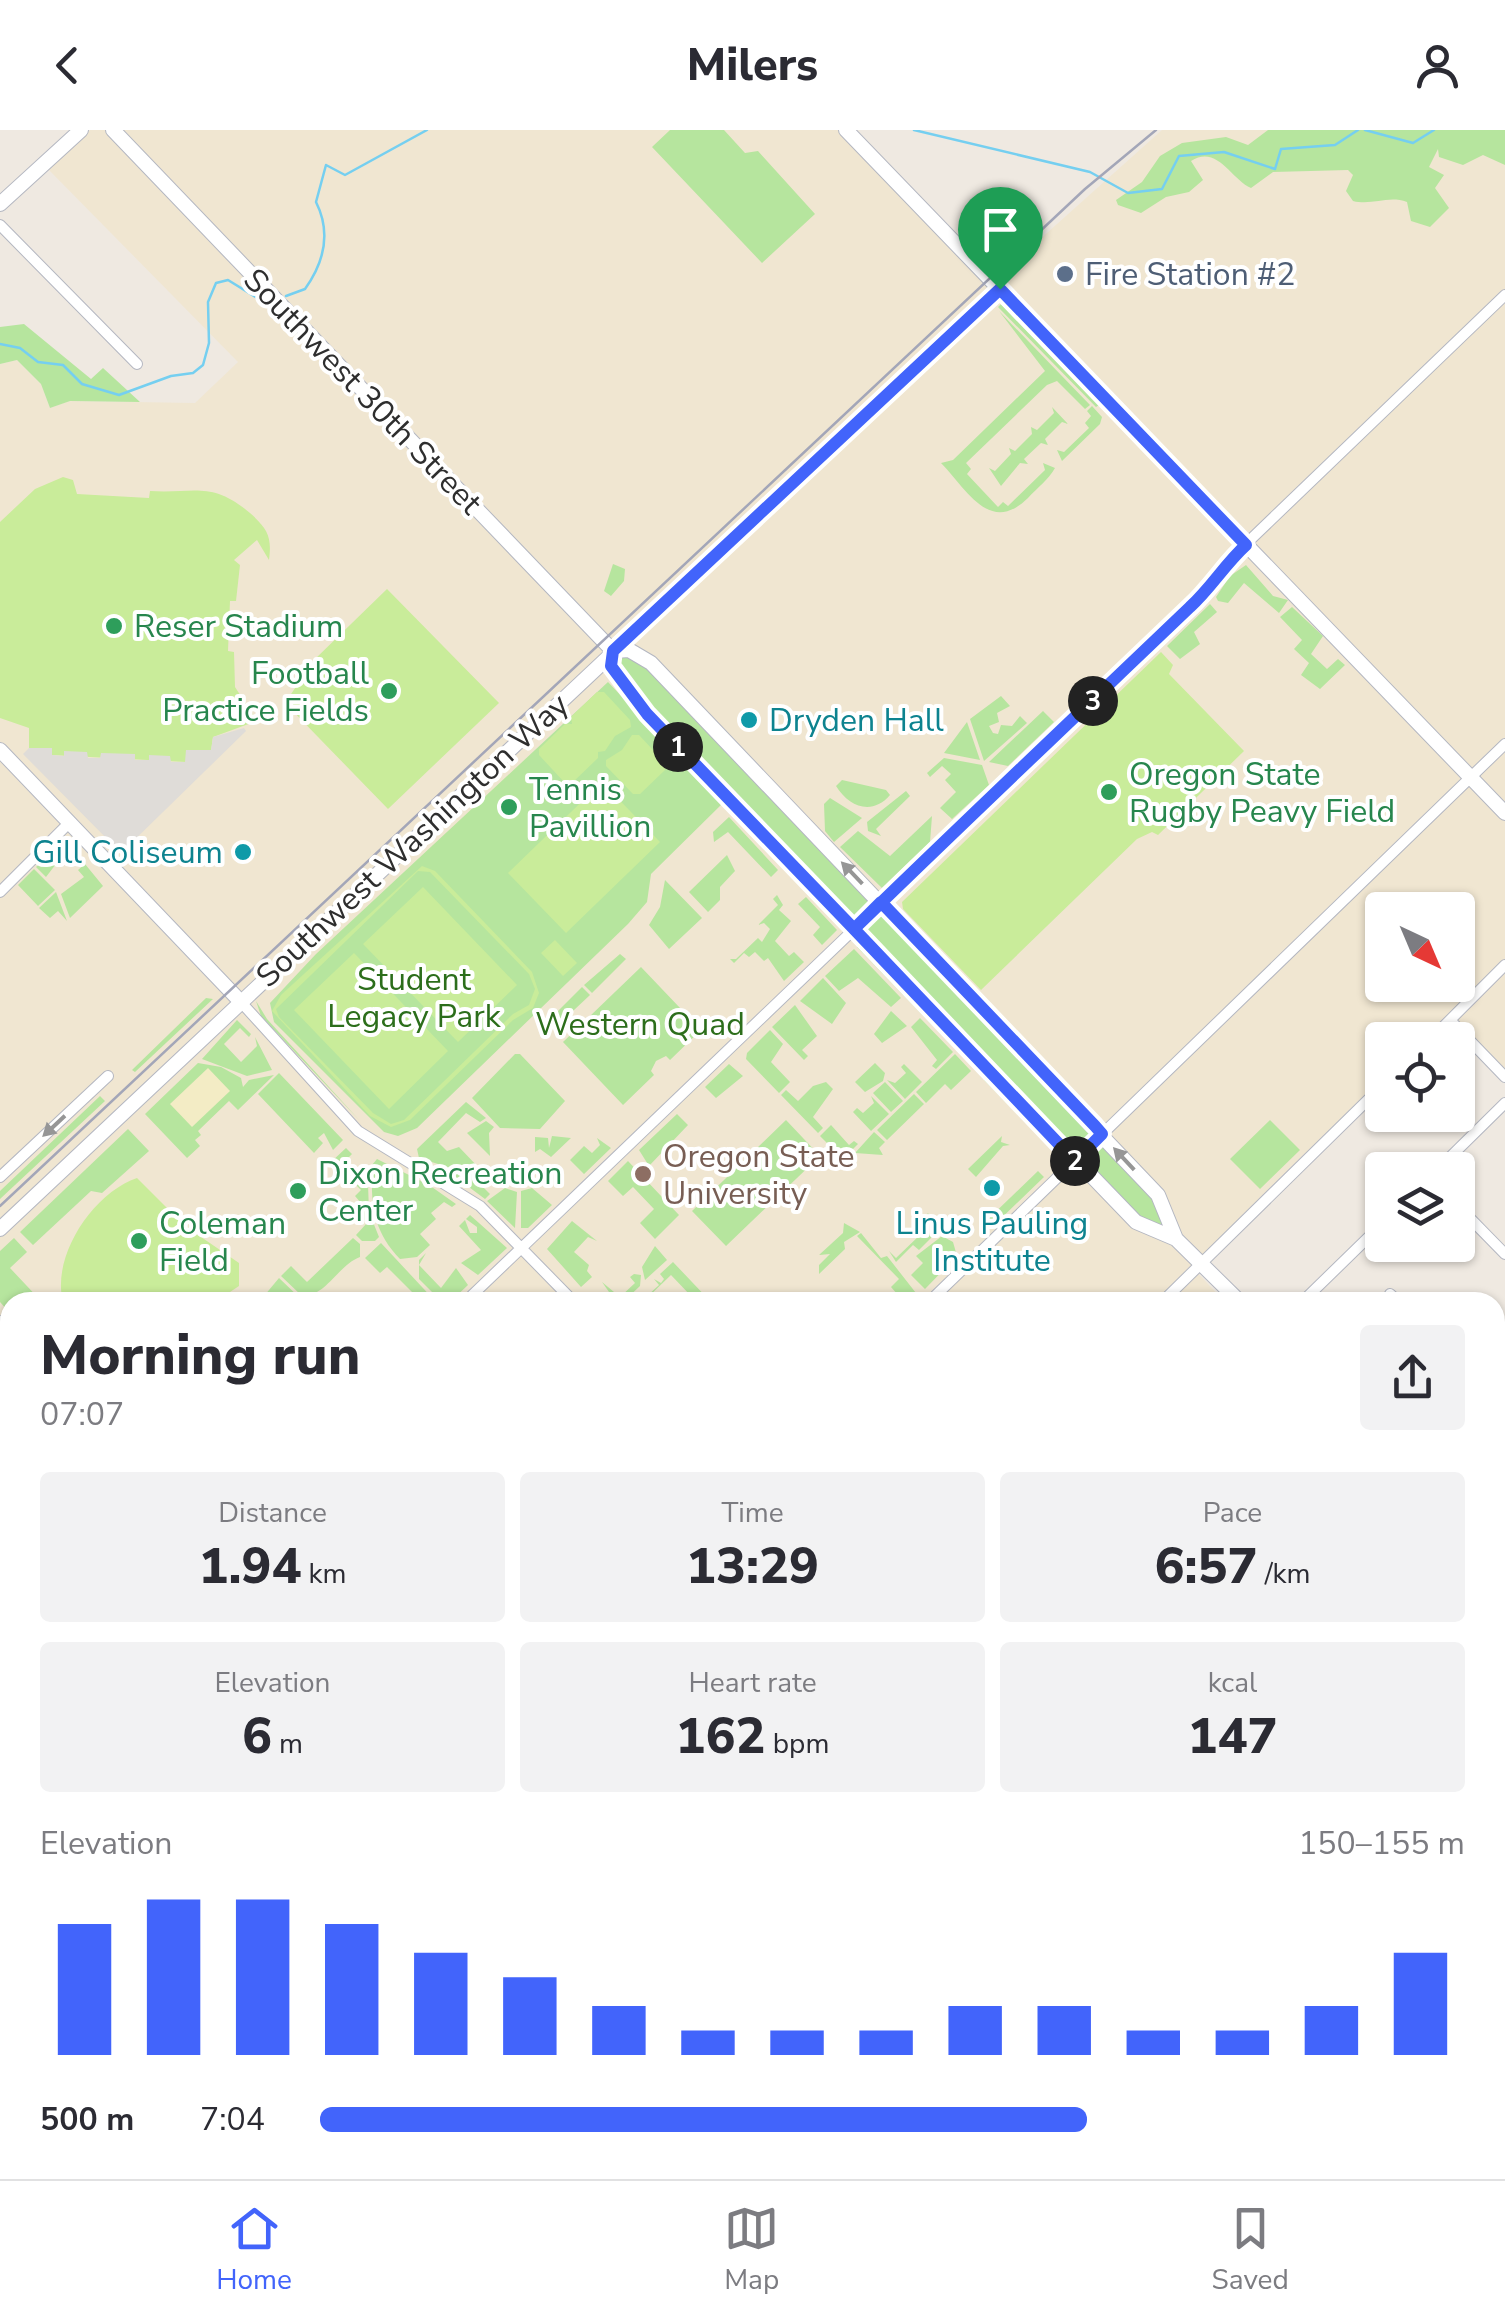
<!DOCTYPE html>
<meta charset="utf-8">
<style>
:root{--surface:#fff;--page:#f2f2f3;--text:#2b2b33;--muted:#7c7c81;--line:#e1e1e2;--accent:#4264fb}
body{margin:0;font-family:"Nunito Sans",sans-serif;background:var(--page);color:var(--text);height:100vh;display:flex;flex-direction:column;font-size:38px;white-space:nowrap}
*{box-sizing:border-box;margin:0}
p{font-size:32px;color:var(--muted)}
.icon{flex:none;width:55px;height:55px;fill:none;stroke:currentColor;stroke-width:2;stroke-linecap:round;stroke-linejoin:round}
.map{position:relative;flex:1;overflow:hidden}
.drawer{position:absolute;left:0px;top:1162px;width:1505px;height:888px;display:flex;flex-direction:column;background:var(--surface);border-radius:30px 30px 0 0;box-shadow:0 2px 8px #0004}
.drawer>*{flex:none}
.needle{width:65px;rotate:136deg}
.tools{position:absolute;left:1365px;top:762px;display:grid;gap:20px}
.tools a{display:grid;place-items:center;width:110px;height:110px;border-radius:10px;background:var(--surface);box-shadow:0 2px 8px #0004;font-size:50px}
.pin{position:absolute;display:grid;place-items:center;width:85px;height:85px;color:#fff;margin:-102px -42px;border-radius:50% 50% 50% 0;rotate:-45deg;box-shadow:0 0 10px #0007}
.pin .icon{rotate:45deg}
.km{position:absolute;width:50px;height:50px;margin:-25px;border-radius:50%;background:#222;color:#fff;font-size:28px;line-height:50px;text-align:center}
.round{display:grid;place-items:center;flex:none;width:105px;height:105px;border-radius:10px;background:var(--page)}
.head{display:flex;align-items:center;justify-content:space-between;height:170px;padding:0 40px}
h1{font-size:55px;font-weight:800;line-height:75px}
.figures{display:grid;grid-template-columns:repeat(3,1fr);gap:15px;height:170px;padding:10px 40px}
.figures div{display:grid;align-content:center;border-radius:10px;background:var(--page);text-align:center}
.figures b{font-size:50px;font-weight:800}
.figures small{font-size:28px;font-weight:400}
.figures p{font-size:28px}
.chart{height:280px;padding:20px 40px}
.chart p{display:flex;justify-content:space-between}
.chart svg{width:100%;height:180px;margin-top:10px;stroke:var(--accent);stroke-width:6}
ul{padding:0 40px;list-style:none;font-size:32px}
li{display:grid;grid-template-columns:160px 120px 1fr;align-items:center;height:75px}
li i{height:25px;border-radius:12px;background:var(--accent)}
header{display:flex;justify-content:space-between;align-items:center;height:130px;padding:0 40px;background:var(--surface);font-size:45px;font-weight:800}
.tabs{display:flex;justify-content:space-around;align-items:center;height:140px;border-top:2px solid var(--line);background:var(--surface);font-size:28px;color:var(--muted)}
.tabs a{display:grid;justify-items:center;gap:5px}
.tabs .on{color:var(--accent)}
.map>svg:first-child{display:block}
.education{fill:#f0e6d1;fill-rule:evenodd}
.green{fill:#b6e59e}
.sand{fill:#f3ecc5}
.pitch{fill:#c9ec9a;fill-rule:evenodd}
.plaza{fill:#dfdcd8}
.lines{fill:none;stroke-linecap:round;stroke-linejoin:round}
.stream{stroke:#75cff0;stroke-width:2.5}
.street-casing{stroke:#b4b7c1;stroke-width:12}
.secondary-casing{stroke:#b4b7c1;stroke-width:16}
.street{stroke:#fff;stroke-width:10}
.secondary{stroke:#fff;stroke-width:14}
.rail{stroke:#a3a6b8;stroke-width:2.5}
.oneway{fill:#969696}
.route-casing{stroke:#fff;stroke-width:20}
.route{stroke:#4264fb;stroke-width:12}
.service-dot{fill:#5c6f8a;stroke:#fff;stroke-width:4}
.leisure-dot{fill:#2e9e5b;stroke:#fff;stroke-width:4}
.culture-dot{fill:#0f9aa8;stroke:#fff;stroke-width:4}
.education-dot{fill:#8d6e63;stroke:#fff;stroke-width:4}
.labels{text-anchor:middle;stroke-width:8;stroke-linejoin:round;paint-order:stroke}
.service-label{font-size:32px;fill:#4e5e75;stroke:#fff;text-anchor:start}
.street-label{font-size:32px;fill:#2e2e2e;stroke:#fff}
.leisure-label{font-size:32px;fill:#27864d;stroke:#fff;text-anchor:start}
.culture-label{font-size:32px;fill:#0d838f;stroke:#fff;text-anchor:start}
.park-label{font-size:32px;fill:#2c6e1b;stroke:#fff}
.education-label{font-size:32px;fill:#785e54;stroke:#fff;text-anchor:start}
</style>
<header><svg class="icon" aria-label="back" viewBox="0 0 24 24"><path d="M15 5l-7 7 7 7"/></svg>Milers<svg class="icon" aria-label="person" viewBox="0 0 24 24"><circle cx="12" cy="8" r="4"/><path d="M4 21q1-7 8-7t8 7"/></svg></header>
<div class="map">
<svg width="1505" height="2049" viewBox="0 0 1505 2049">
<rect width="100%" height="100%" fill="#efe9e1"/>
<path class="education" d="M90,0h748l152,154 172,-154h343v944l-55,-56 -24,22h-44v42l-191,184 34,36h-1215v865l-10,4v-1807l17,-4 24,24 9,24 19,-7 126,2 43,-41 -191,-194zM1382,780h76v75h-76z
M1498,1635l7,1v161l-10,10z"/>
<path class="green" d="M670,0h54l21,23 13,-2 57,63 -53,49 -110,-116z
M1268,0h237v35l-22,-10 -20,10 -24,-8 -1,-8 -9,18 15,8 -9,13 14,20 -19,19 -19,-6 -4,-19c-19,-7 -35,4 -54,-1l-7,-10 7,-16 -5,-5 -75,2 -22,16c-20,-9 -34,-44 -60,-27l12,19 -14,12 -23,5 -25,16 -23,-8 -2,-5 26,-18 18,-26 22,-13 44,-6 22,8z
M1001,174l98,101 -3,2 -98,-100z
M999,181l91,94 -5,4 -28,-28 -10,4 -81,78 5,6 -4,5 31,33 5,-5 5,4 37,-36 -2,-7 12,5c-6,11 -18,20 -27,30 -38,37 -60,-7 -87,-35l12,-3 92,-89z
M24,194l67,55 12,-11 37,34 -70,-1 -20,7 -9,-24 -24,-24 -17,4v-37z
M1092,276l10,11 -2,7 -38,37 -5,-11 7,2 25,-24 -4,-5 6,-7 -4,-5z
M1052,277l16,17 -6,-2 -17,17 3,6 -7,-2 -17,16 4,5 -8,-1 -19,23 -12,-18 6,3 16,-17 -2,-6 6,3 17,-17 -1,-7 6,3 17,-17z
M613,434l12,5 -1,12 -13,15 -7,-5z
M1246,435l27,31 15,4 -9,13 -35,-30 -16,20 -10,-2 -2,-4 14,-21z
M1210,474l7,8 -23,20 6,12 -20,15 -13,-13z
M1292,477l31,29 -12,18 16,15 11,-10 7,6 -25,24 -19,-14 8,-12 -15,-14 8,-9 -22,-23z
M624,525l22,11 509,529 13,32h-20l-519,-535 -14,-28z
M608,552l115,121 -72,71 -4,28 -19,22 -211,204 -19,8 -14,-4 -110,-110 -4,-19 46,-49z
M1001,566l9,10 -13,7 2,9 -10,4 4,7 5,1 3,-9 11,1 8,-10 7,7 -43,38 -14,-42z
M1043,581l11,11 -46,44 -19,-4z
M967,592l13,38 -36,-7z
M944,628l38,7 7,20 -37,34 -12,-11 16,-16 -11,-12 6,-6 -9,-8 -12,11 -3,-4z
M842,650l44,10 4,5c-18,21 -41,12 -54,-9z
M906,661l4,5 -34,33 5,7 -13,-5 -1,-9z
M830,668l32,20 -28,24 -9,-11 -1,-27z
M932,686l-2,26 -48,46 -42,-41 18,-16 32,25z
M729,687l49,53 -7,7 -43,-45 -14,10 -1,-10z
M61,714l20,16 -3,3 -12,-12 -20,26 -10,-10z
M727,725l8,16 -15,16v13l-12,12 -19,-20z
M85,734l18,22 -33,32 -9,-24 23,-17 -6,-7z
M34,739l21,21 -17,16 -20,-21z
M665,750l37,38 -33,31 -20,-24 11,-18z
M56,762l11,29 -9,-10 -8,7 -11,-10z
M777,765l6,10 -4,5 12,11 -16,20 14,15 5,-4 10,10 -20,19 -16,-23 -4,3 -9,-9 -6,5 -5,-4 -10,10 -4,-4h6l22,-21 4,4 8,-13 -6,-6 -6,2 20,-20 -5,-6z
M806,767l31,33 -15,15 -9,-10 7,-8 -22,-23z
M860,814l98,102 -2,4 -99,-103z
M854,819l47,49 -10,9 -33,-29 -19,13 -14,-15z
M620,824l6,5 -34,34 -8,-8z
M641,837l60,63 -31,30 -4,-4 -10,5 -5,10 3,4 -31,30 -60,-63z
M823,848l23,25 -14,21 -32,-23z
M582,857l8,8 -34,32 -3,-11z
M206,868l7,1 -78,73 -3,-2z
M256,871l11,18 93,102 -99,-105z
M795,875l22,31 -15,14 6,6 -4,4 -32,-33z
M891,881l16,15 -25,17 -8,-9z
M920,888l33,34 -17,17 -4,-3 5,-6 -26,-33z
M237,890l14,14 -2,3 -9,-9 -16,16 17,18 16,-16 -2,-9 17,33 -25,6 -45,-17z
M770,900l13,14 -12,18 19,20 -11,11 -33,-34 1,-6z
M515,924h5l45,47 -25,28 -40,-1 -28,-30z
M955,924l16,17 -20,19 -6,-6 -19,19 -10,-11z
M198,933l23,4 20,11 2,9 6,-7 25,-5 -36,35 -9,-9 -31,30 3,4 -6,5 5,6 -13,12 -42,-44z
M875,933l10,10 -2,8 -18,11 -10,-10z
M729,934l14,12 -27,22 -11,-11z
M904,934l18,18 -17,17 -18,-19 8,3 11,-10 -5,-6z
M279,943l64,67 -10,10 -9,-17 -6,5 5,5 -9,10 -56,-59z
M989,948l74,77 -3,3 -76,-78z
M826,952l7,7 -20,28 10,11 -5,5 -37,-38 5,-5 12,11 15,-15z
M885,952l18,19 -12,11 -18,-19z
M914,964l10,10 -37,36 -10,-10z
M100,966l5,5 -105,98v-8z
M871,966l18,18 -18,17 -18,-19 4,-4 6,5 11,-10z
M466,972l20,16 -6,4 -14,-9 -28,29 9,9 12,-4 20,21 -7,9 9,9 8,-5 -6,6 7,7 -5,5 -47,-35 -19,-6 -2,-9z
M677,984l11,11 -39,41 -10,-16z
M786,990l34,36 -94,90 -34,-35z
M1270,990l30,30 -40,39 -30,-30z
M486,991l8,6 -5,6 1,23 -23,-23z
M831,995l18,20 5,-4 4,3 -8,8 -18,-4 -12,-12z
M128,999l21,22 -47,42 -11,-2 -58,54 -13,-13z
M874,1002l11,10 -6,6 4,7 -28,-2z
M552,1006l19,2 -20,19 -11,-8 -5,3v-15l13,1 1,10z
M1002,1006l-1,6 9,3 -7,1 -27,31 -8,-8z
M597,1008l14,10 -27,26 -14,-14 14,-14 8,7 8,-8z
M346,1018l6,6 -7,7 23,23 1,28 10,25 -4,4h-13l-6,-6 11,-12 -13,-14 7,-6 -6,-7 6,-6 -9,-9v-10l-7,-8 -8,5 -6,-6z
M377,1029l52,26 27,19 -4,3 -8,-5 -13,11 5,6 -16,15 10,11 -13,12 -17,2c-28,-29 -29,-56 -28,-94z
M628,1031l51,54 -24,24 -15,-16 14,-14 -21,-22 -10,9 -15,-15z
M1038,1041l6,6 -55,53 -6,-6z
M505,1058l12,4 -2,36 -28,-27z
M532,1058l20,17 -24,23h-7v-37z
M927,1083l12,6 1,10 -21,21 -6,-5 -17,17 -7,-11 7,7 26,-25 4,3 12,-11z
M470,1085l37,33 -29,27 -17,-12 20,-13 -22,-24 6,-6 5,13h7v-6l-11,-8z
M572,1091l25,20 -9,-4 -14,15 15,13 -2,6 5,6 -11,10 -34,-38z
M844,1093l16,9 -16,10 1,7 -26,25v-9l11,-11 -11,1 24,-22z
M861,1103l20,25 6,-2 36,46h-19l-13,-15 8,-8 -42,-43z
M942,1106l11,6 4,14 -32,33 -14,-14 12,-12 -7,-7z
M14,1108l13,14 -17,16 32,34h-32l-1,10 -9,-10v-51z
M353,1108l7,6v13c-22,8 -34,40 -58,39l-21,-20 10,-10 16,16z
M381,1113l55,59h-28l7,-7 -28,-28 -7,6 -15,-15z
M655,1116l12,14 -22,20 -3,-13z
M426,1123l-7,12 22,23 15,-20 12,17 -18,17h-8l-23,-23v-19z
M673,1132l38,40 -20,-6 -20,-21 -27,26 -6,-7 8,3 13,-12 -5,-6 7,4 3,-4 -4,-5z
M634,1144l7,1 -1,11 -17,16h-15l1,-10 -7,-10 18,15 15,-14 -5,-6z
M279,1148l21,20 21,3 -62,1z
M10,1687v349l-10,4v-344z
M1505,1986v63h-122l9,-9h103v-45z"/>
<path class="sand" d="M208,938l22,23 -38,36 -22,-23z"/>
<path class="pitch" d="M63,347l10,3 4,14 72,4 1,-7c44,3 61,-11 100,22 18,16 22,24 19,47l-12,-20 -23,20 6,5 -4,36h-6l-2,50 6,1 1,35 22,34 -44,16 -2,14 -25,-1v12l-135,-7v-7h-22v-20l-29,-10v-196l35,-33z
M387,459l112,114 -111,106 -103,-106 29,-43z
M1161,522l12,13 -4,9 75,77 -86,84 -6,-3 -15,7 -156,151 -78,-81 -1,-7z
M597,562h7l26,28 1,7 -16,9 -10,15 -7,1v6l-26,25h-7l-26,-28v-6l26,-25h7l-1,-7z
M632,605h7l26,28v7l-25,24h-7l-27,-28v-6l16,-10z
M602,652l58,60 -94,91 -58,-60z
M422,736l13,5 97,101 7,21 -6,15 -20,12 -103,100 -19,7 -21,-11 -98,-105 9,-16zM418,741l12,1 99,102 6,15 -6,16 -16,9 -109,106 -13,4 -18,-11 -94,-96 -3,-8z
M423,757l94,98 -59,57 -95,-98z
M555,810l22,23 -14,13 -22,-23z
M354,823l94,98 -59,58 -95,-99z
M137,1048l48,48 54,37v23l-24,16h-152c-12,-46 30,-109 74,-124z
M1505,1673v73l-3,3 -7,-7v-59z"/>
<path class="plaza" d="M244,598l2,3 -125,122 -98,-99 6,-6h23v7l12,1v-5l23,1 1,6h12l1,-5 34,1v6h14v-5l21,1 1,6h14l1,-12h25l2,-13z"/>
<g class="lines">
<path class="stream" d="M914,0l176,42 38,21 34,-4 17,-33 45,-4 51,17 6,-20 54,-4 23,-15
M1365,0l48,13 21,-13
M286,166l19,-7c20,-28 26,-57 11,-87l10,-37 19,10 82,-45
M0,214l20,4 18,14 25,3 19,19 37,11 52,-19 22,-3 10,-8 6,-22 -1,-41 8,-19 12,-3 39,24"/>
<defs>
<path id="street" d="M0,95l137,139
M0,762l69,-69
M240,871l118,130 122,75 94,96
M1450,890l55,57
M1430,910l75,-75
M1437,1040l68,-67
M0,1047l108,-101
M1458,1076l47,48
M1390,1164l9,8
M935,1166l570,-552
M465,1172l739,-708 21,-30 280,-269
M1162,1172l220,-216
M1302,1172l80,-78
M0,1191l10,10
M1495,1215l10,-10
M1495,1267l10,9
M1495,1569l10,10
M1495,1818l10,-10
M1495,1942l10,11
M0,1969h10
M31,2040l4,9
M140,2040l4,9
M254,2040l4,9
M370,2040l4,9
M481,2040l4,9
M594,2040l4,9
M906,2040l9,9
M1088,2040l9,9
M1269,2040l9,9
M383,2049l21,-9
M1250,2049l11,-9"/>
<path id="secondary" d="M113,0l500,521
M846,0l659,683
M0,74l81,-74
M614,521l15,-1 22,13 507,532 18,44
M613,522l-2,14 36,48 489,508 40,17 64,63
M0,620l240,251
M0,1099l1000,-940
M1495,1422l10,11
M0,1444l10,11
M1495,1625l10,-10
M0,1627l10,-11
M718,2040l9,9
M0,2047l14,-7
M1012,2049l14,-9"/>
</defs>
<use href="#street" class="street-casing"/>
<use href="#secondary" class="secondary-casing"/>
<use href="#street" class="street"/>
<use href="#secondary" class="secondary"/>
<path class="rail" d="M0,1076l1085,-1017 71,-59"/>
</g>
<defs><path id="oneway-solid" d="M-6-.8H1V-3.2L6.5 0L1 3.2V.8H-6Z" transform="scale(2.5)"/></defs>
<g class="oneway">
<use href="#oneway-solid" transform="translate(852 743) rotate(-134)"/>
<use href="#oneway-solid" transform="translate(54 996) rotate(137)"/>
<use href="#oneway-solid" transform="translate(1124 1029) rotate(-133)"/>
</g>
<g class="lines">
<defs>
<path id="route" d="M1000,159l-387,362 -2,15 36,48 207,215 27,-27 214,224 7,8 -27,27 -221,-232c111,-108 224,-215 336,-322 21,-19 35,-43 56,-62l-246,-256"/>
</defs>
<use href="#route" class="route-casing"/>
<use href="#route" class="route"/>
</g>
<circle class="service-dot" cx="1065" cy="144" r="10"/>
<g class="leisure-dot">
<circle cx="114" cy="496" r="10"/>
<circle cx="389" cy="561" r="10"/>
<circle cx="1109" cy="662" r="10"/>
<circle cx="509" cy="677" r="10"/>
<circle cx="298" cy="1061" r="10"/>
<circle cx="139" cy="1111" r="10"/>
</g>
<g class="culture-dot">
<circle cx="749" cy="590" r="10"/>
<circle cx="243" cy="722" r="10"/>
<circle cx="992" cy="1058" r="10"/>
</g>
<circle class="education-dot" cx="643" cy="1044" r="10"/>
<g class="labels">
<g class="service-label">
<text x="1085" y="155">Fire Station #2</text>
</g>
<g class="street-label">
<text transform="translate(363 261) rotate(46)" y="11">Southwest 30th Street</text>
<text transform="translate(412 710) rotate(-43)" y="11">Southwest Washington Way</text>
</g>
<g class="leisure-label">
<text x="134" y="507">Reser Stadium</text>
<text x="369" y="554" text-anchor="end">Football<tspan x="369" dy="37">Practice Fields</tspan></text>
<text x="1129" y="655">Oregon State<tspan x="1129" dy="37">Rugby Peavy Field</tspan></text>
<text x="529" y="670">Tennis<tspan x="529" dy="37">Pavillion</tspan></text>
<text x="318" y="1054">Dixon Recreation<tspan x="318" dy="37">Center</tspan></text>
<text x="159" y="1104">Coleman<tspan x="159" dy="37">Field</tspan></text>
</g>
<g class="culture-label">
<text x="769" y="601">Dryden Hall</text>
<text x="223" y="733" text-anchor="end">Gill Coliseum</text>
<text x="992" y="1104" text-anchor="middle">Linus Pauling<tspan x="992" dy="37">Institute</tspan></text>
</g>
<g class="park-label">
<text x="414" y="860">Student<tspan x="414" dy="37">Legacy Park</tspan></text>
<text x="640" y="905">Western Quad</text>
</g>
<g class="education-label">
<text x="663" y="1037">Oregon State<tspan x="663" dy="37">University</tspan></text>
</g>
</g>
</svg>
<div class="tools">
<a><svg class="needle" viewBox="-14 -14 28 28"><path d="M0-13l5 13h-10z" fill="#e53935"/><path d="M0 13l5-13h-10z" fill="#7c7c81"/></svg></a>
<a><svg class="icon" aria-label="locate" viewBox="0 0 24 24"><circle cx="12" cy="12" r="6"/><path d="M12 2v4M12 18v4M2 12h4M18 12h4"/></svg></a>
<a><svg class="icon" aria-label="layers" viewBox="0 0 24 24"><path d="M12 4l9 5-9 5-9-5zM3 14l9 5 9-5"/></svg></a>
</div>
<div class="pin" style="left:1000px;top:159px;background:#1e9e55"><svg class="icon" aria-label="arrive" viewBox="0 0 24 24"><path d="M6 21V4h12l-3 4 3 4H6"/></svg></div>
<b class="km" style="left:678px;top:617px">1</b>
<b class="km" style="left:1075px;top:1031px">2</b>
<b class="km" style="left:1093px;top:571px">3</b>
<section class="drawer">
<div class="head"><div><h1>Morning run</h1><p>07:07</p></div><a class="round"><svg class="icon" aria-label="share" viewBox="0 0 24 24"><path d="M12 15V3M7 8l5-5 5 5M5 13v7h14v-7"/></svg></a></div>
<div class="figures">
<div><p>Distance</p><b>1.94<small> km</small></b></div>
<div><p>Time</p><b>13:29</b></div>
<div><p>Pace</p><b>6:57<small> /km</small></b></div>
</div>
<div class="figures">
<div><p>Elevation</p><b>6<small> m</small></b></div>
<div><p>Heart rate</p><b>162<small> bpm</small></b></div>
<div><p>kcal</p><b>147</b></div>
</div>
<div class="chart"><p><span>Elevation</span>150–155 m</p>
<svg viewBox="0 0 160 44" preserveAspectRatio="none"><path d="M5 44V12M15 44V6M25 44V6M35 44V12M45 44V19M55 44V25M65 44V32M75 44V38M85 44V38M95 44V38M105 44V32M115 44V32M125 44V38M135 44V38M145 44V32M155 44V19"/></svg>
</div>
<ul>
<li><b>500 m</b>7:04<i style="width:67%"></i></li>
</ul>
</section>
</div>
<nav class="tabs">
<a class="on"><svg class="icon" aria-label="home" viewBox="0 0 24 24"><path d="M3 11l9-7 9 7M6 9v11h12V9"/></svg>Home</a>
<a><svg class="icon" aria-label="map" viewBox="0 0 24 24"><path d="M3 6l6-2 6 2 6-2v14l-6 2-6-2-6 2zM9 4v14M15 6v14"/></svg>Map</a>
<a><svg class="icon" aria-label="saved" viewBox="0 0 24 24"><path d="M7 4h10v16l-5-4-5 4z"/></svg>Saved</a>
</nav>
